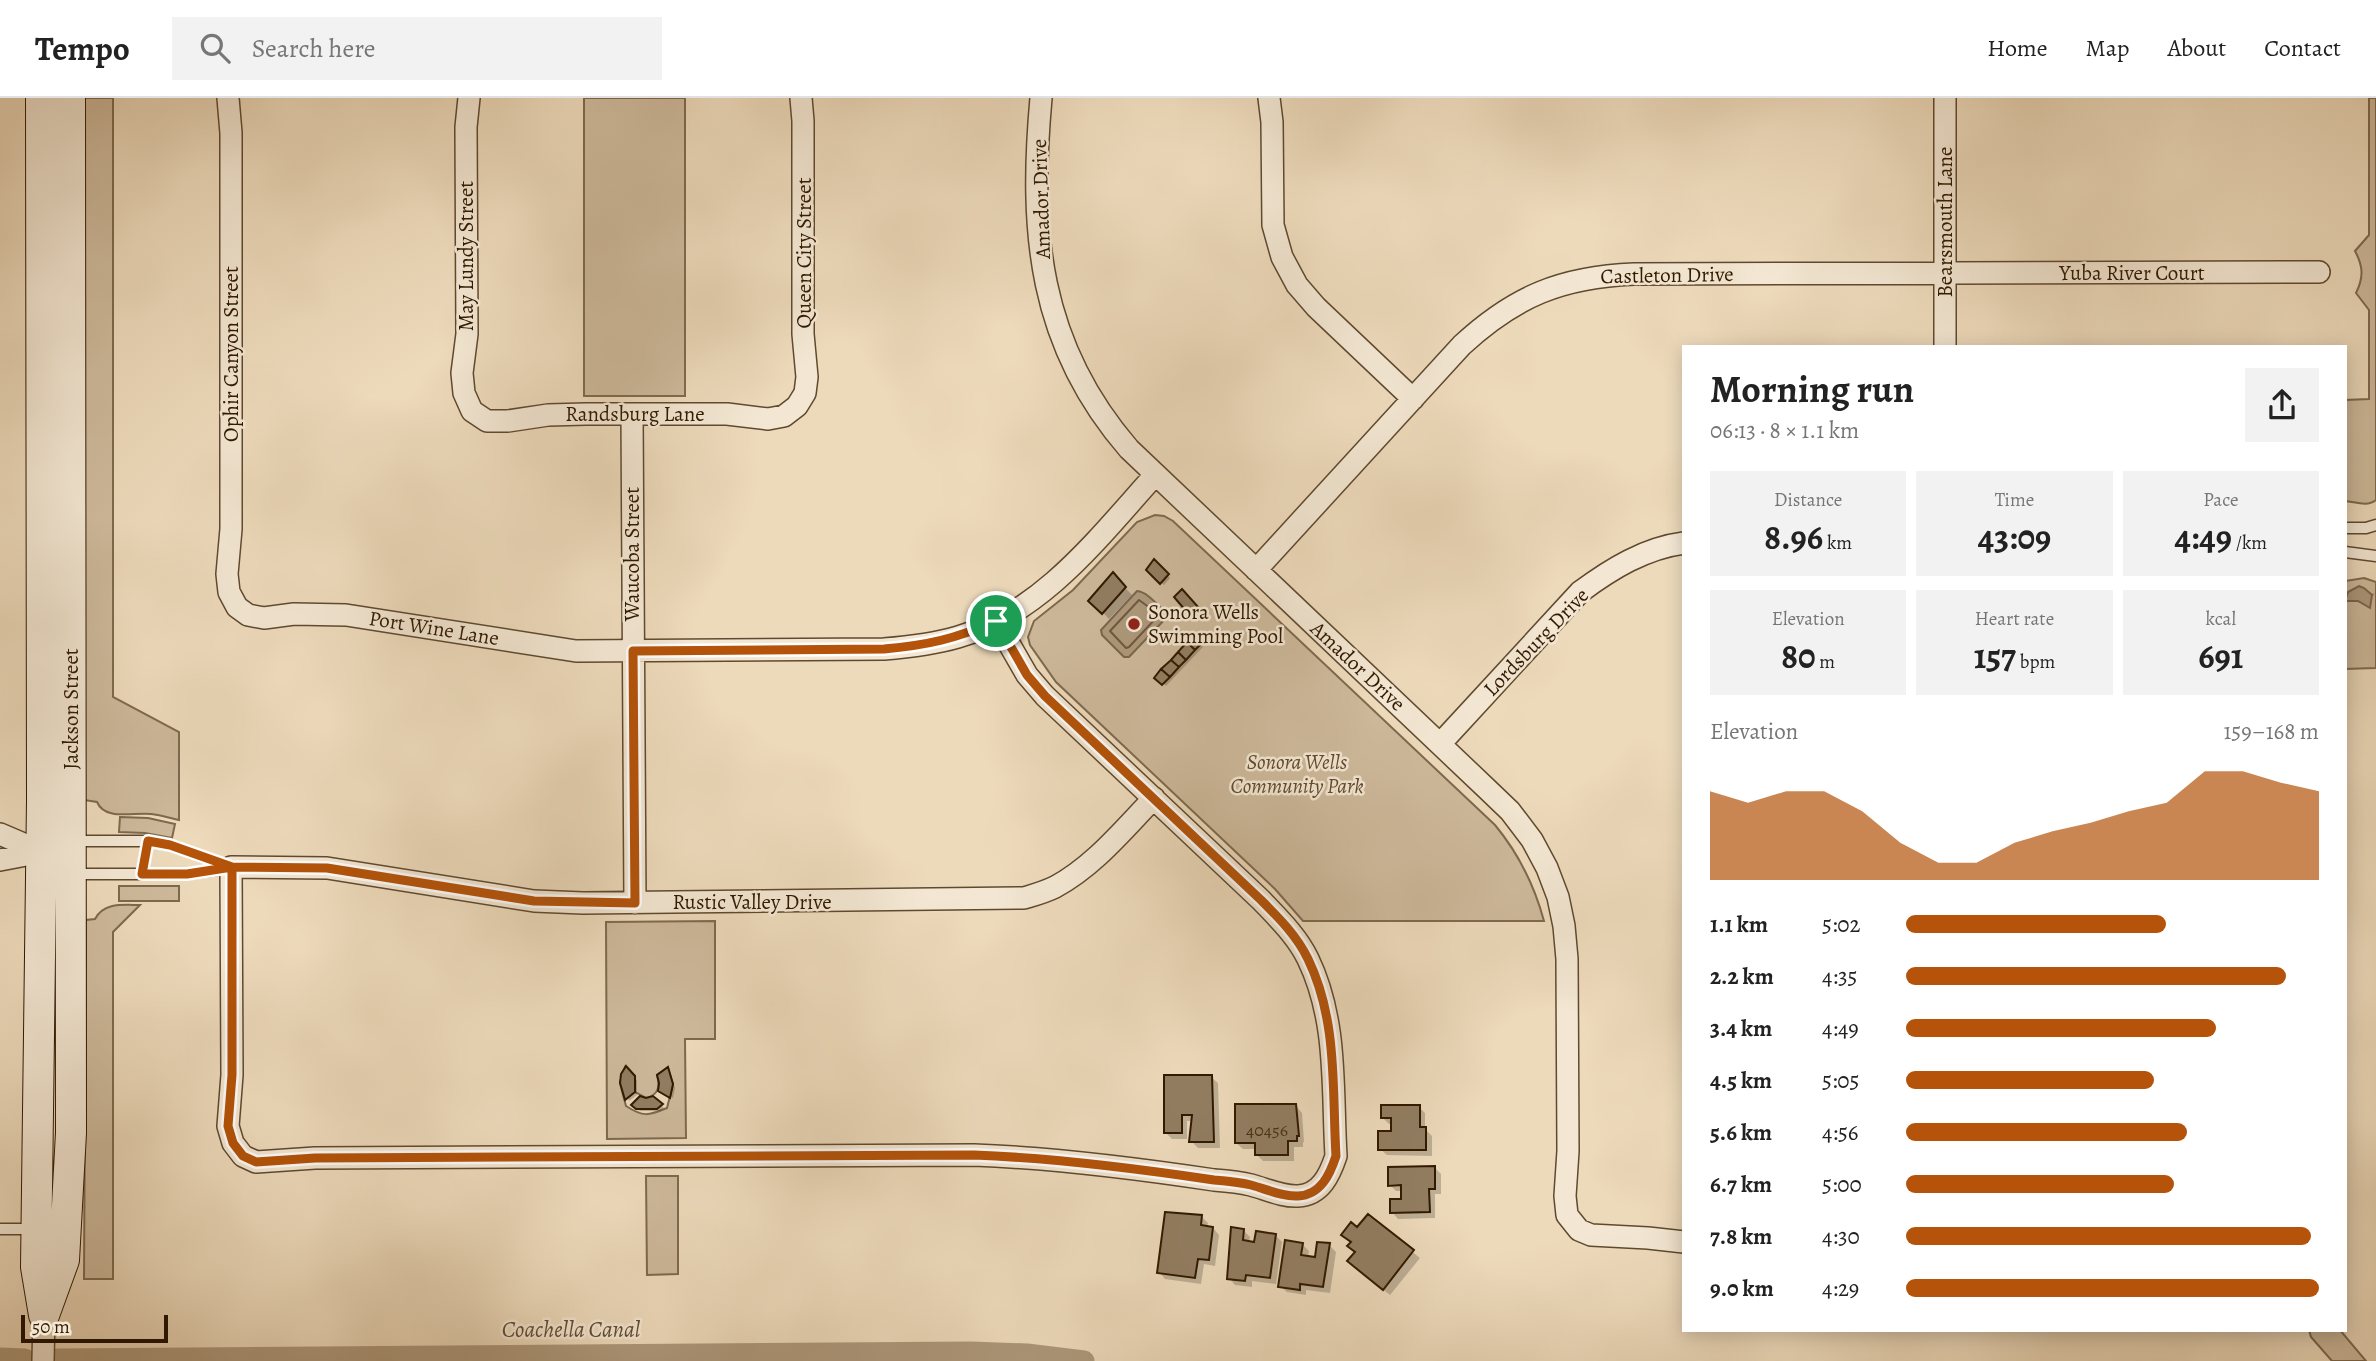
<!DOCTYPE html>
<meta charset="utf-8">
<style>
:root{--surface:#fff;--page:#f2f2f2;--text:#222;--muted:#767676;--line:#e0e0e0;--accent:#b45309}
body{margin:0;font-family:Alegreya,serif;background:var(--page);color:var(--text);height:100vh;display:flex;flex-direction:column;font-size:26px;white-space:nowrap}
*{box-sizing:border-box;margin:0}
p{font-size:23px;color:var(--muted)}
.icon{flex:none;width:38px;height:38px;fill:none;stroke:currentColor;stroke-width:2;stroke-linecap:round;stroke-linejoin:round}
.map{position:relative;flex:1;overflow:hidden}
.details{position:absolute;left:1682px;top:247px;width:665px;height:987px;display:flex;flex-direction:column;background:var(--surface);border-radius:0px;box-shadow:0 4px 18px #0003}
.details>*{flex:none}
.scale{position:absolute;left:21px;bottom:18px;width:147px;box-sizing:border-box;padding-left:7px;border:4px solid #301900;border-top:0;font-size:19px;line-height:24px;white-space:nowrap;color:#301900;-webkit-text-stroke:5px #f3e7d3;paint-order:stroke}
.pin{position:absolute;display:grid;place-items:center;width:60px;height:60px;color:#fff;margin:-30px;border:4px solid #fff;border-radius:50%;box-shadow:0 2px 7px #0007}
.round{display:grid;place-items:center;flex:none;width:74px;height:74px;border-radius:0px;background:var(--page)}
.overview{display:flex;align-items:center;justify-content:space-between;height:119px;padding:0 28px}
h1{font-size:38px;font-weight:600;line-height:52px}
.metrics{display:grid;grid-template-columns:repeat(3,1fr);gap:10px;height:119px;padding:7px 28px}
.metrics div{display:grid;align-content:center;border-radius:0px;background:var(--page);text-align:center}
.metrics b{font-size:35px;font-weight:600}
.metrics small{font-size:19px;font-weight:400}
.metrics p{font-size:19px}
.chart{height:196px;padding:14px 28px}
.chart p{display:flex;justify-content:space-between}
.chart svg{width:100%;height:126px;margin-top:7px;fill:var(--accent);opacity:.7}
ul{padding:0 28px;list-style:none;font-size:23px}
li{display:grid;grid-template-columns:112px 84px 1fr;align-items:center;height:52px}
li i{height:18px;border-radius:9px;background:var(--accent)}
header{display:flex;align-items:center;gap:42px;box-sizing:border-box;height:98px;padding:0 35px;background:var(--surface);border-bottom:2px solid var(--line)}
header strong{font-size:33px}
nav{display:flex;gap:38px;margin-inline-start:auto;font-size:24px}
.search{width:490px;height:63px;background:var(--page);display:flex;align-items:center;gap:18px;box-sizing:border-box;padding:0 24px;border-radius:0px;color:var(--muted);font-size:26px}
.map>svg:first-child{display:block}
.green{fill:#cdb99b;stroke:#7e694e;stroke-width:2;fill-rule:evenodd}
.water{fill:#ad987b;stroke:#7b654a;stroke-width:2}
.shadow{fill:#0003}
.lines{fill:none;stroke-linecap:round;stroke-linejoin:round}
.shore{stroke:#6e583e;stroke-width:2}
.canal{stroke:#ad987b;stroke-width:21}
.building{fill:#927d61;stroke:#301900;stroke-width:2}
.lane-casing{stroke:#5f492f;stroke-width:13}
.street-casing{stroke:#5f492f;stroke-width:24}
.secondary-casing{stroke:#301900;stroke-width:32}
.lane{stroke:#f3e7d3;stroke-width:10}
.street{stroke:#f3e7d3;stroke-width:21}
.secondary{stroke:#f3e7d3;stroke-width:30}
.route-casing{stroke:#fff;stroke-width:14}
.route{stroke:#b45309;stroke-width:9}
.poi-dot{fill:#8f2418;stroke:#f3e7d3;stroke-width:2.5}
.labels{text-anchor:middle;stroke-width:5;stroke-linejoin:round;paint-order:stroke}
.number-label{font-size:18px;fill:#483218}
.street-label{font-size:21px;fill:#301900;stroke:#f3e7d3}
.poi-label{font-size:21px;fill:#301900;stroke:#f3e7d3;text-anchor:start}
.park-label{font-size:21px;font-style:italic;fill:#5f492e;stroke:#f3e7d3}
.water-label{font-size:23px;font-style:italic;fill:#624c31;stroke:#f3e7d3}
</style>
<header>
<strong>Tempo</strong>
<div class="search"><svg class="icon" aria-label="search" viewBox="0 0 24 24"><circle cx="10" cy="10" r="6"/><path d="M15 15l6 6"/></svg>Search here</div>
<nav><a>Home</a><a>Map</a><a>About</a><a>Contact</a></nav>
</header>
<div class="map">
<svg width="2376" height="1263" viewBox="0 0 2376 1263">
<rect width="100%" height="100%" fill="#eddabb"/>
<filter id="stains"><feTurbulence type="fractalNoise" baseFrequency=".00286" numOctaves="4"/><feColorMatrix values="0 0 0 0 .2 0 0 0 0 .09 0 0 0 0 .02 0 0 0 .5 -.17"/></filter>
<radialGradient id="worn" r=".72"><stop offset=".6" stop-color="#630" stop-opacity="0"/><stop offset="1" stop-color="#630" stop-opacity=".3"/></radialGradient>
<path class="green" d="M84,0h29v599l66,35v88c-9,-2 -19,-5 -28,-6 -17,-2 -46,7 -54,-12l-13,-2z
M584,0h101v298h-101z
M2369,0h7v402c-9,7 -20,2 -31,1v-101l24,-1v-89l-13,-17c8,-16 7,-27 -1,-42l14,-16z
M1155,417l9,1 9,5 322,304c24,29 39,59 49,96h-241l-28,-32 -219,-207 -26,-37 -2,-8 6,-16 39,-31 64,-68z
M2364,480l12,4v86l-31,1v-68h13l7,2 7,-8 -27,2v-16z
M120,719l28,1 27,6 -3,14 -27,-5 -26,-1z
M119,788h60v15h-60z
M140,807l-27,27v347h-29l2,-359 9,-1c9,-17 28,-14 45,-14z
M715,823v118h-30l1,99 -79,1 -1,-217zM625,969l10,9v16l11,6c13,-3 14,-12 11,-23l11,-7 5,16 -6,24c-19,8 -24,9 -41,-2l-6,-23z
M646,1078h32v98l-31,1z
M2309,1232h31l26,31h-34l-21,-24z"/>
<path class="water" d="M2359,488l5,2 8,7 -2,13 -12,-7h-13l3,-9z
M1137,493c11,1 21,15 29,22v5l-37,39h-5l-22,-22 -1,-5z"/>
<path class="shadow" d="M1154,464l16,16 -6,7 -16,-15z
M1113,477l19,20 -23,24 -18,-19z
M1182,494l19,20 -6,6 -19,-21z
M1194,540l9,9 -37,39 -9,-9z
M626,971l11,11v15l-8,6 -8,-18z
M668,971l7,19 -2,10 -13,-8z
M1211,979l7,6 2,65h-22l-7,-7 2,-20h-6v18h-15l-6,-6z
M653,1000l11,10 -4,3h-20l-7,-6z
M1296,1008l6,7 2,29h-1v5h-9v14h-31l-7,-7v-5h-13l-7,-6z
M1419,1009l6,6v16l7,7v20l-45,-1 -7,-6 13,-17v-8h-4l-7,-7z
M1434,1069l7,7v20h-6v24l-37,1 -6,-7 11,-11v-10h-7l-6,-6z
M1201,1118l7,7 -1,5h6l6,7 -4,31 -11,-2 -3,20 -36,-5 -6,-7z
M1368,1118l52,42 -30,37 -34,-27 1,-15 -5,-10 6,-14z
M1244,1133l6,6 -1,6 6,1 20,-9 7,7 -6,42 -24,-3v6l-17,-2 -6,-7z
M1302,1146l7,7 -1,7 9,1 12,-14 7,7 -6,41 -24,-3v5l-19,-3 -7,-6z"/>
<g class="lines">
<path class="shore" d="M1139,502l11,8 7,9 -28,30 -3,1 -16,-17z"/>
<path class="canal" d="M0,1260l25,1
M57,1261l914,-7 56,2 57,7"/>
</g>
<path class="building" d="M1154,461l15,15 -9,10 -14,-14z
M1113,474l13,15 -24,27 -14,-13z
M1182,491l17,19 -8,9 -17,-20z
M1194,537l8,8 -7,7 -8,-8z
M1187,544l8,8 -9,10 -8,-8z
M1178,554l8,8 -7,7 -8,-7z
M1171,562l8,7 -9,10 -9,-8z
M1161,571l9,8 -8,8 -8,-7z
M626,968l9,10v16l-10,8 -5,-17 1,-9z
M668,969l5,17 -3,14 -12,-7 1,-8 -2,-8z
M1164,977h48l2,67h-25l3,-27h-10v18h-18z
M640,998l6,2 7,-2 10,8 -6,5h-21l-5,-4z
M1235,1006h61l3,32h-2v5h-9v14h-33v-12h-20z
M1381,1007h39v22h6v23h-48v-19h13v-13h-10z
M1435,1068v23h-6l1,23 -40,1v-14h11v-14l-13,1v-19z
M1165,1114l37,3 -1,10 12,2 -4,33 -11,-1 -3,19 -38,-5z
M1368,1116l46,36 -31,40 -36,-29 8,-9 -8,-6 4,-4 -10,-7 10,-13 6,5z
M1231,1129l13,2 -1,11 11,2 2,-11 20,3 -6,44 -24,-3 -1,6 -18,-2z
M1285,1142l18,3 -2,12 14,2 2,-15 13,1 -7,44 -23,-3v6l-22,-3z"/>
<g class="lines">
<defs>
<path id="lane" d="M2345,430h21l10,-3
M2345,454l31,4
M74,743h74l22,4 61,22
M74,776h113l42,-6
M142,776l6,-33
M0,1131h34"/>
<path id="street" d="M228,0l3,35v396l-4,45 2,18 8,15 11,8 16,3 30,-4 52,1 230,36 308,-2c25,-2 50,-5 74,-12 84,-24 141,-100 197,-162
M469,0l-3,29 1,207 -5,39 2,20 8,18 15,10h21l40,-6 38,-1h141l41,5 16,-3 13,-10 8,-13 2,-16 -4,-43v-213l-2,-23
M1041,0c-12,133 -3,246 88,351l357,339 24,23 22,29 15,28 11,29 6,29 3,33 1,192 -3,45 2,19 12,15 12,5 57,3 36,4
M1269,0l3,24 1,103 9,32 15,28 19,22 97,92
M1945,0v248
M632,316l3,489
M1256,472l206,-225c53,-49 100,-68 172,-71l685,-2
M996,523l31,54 18,21 216,204c17,18 36,36 47,59 30,62 24,130 28,197 -6,18 -15,39 -38,40 -15,1 -32,-7 -47,-11 -12,-3 -24,-4 -37,-5 -80,-12 -159,-22 -240,-25l-659,3 -59,4 -13,-6 -10,-13 -5,-17 4,-51 -1,-208 96,1 207,33 49,2 441,-5c10,-3 21,-6 31,-11 39,-21 68,-57 99,-89
M1440,646l140,-152c31,-23 65,-44 104,-49
M0,736l42,18
M0,762l42,-8h11
M43,1263l1,-46"/>
<path id="secondary" d="M41,0l1,702 -6,467 8,48
M44,1217l20,-55 7,-127 -1,-1035"/>
</defs>
<use href="#lane" class="lane-casing"/>
<use href="#street" class="street-casing"/>
<use href="#secondary" class="secondary-casing"/>
<use href="#lane" class="lane"/>
<use href="#street" class="street"/>
<use href="#secondary" class="secondary"/>
</g>
<g class="lines">
<defs>
<path id="route" d="M996,523c-41,18 -68,24 -112,28l-251,2 2,252 -101,-2 -207,-33 -95,-1 -45,7h-45l6,-33 22,4 62,22v208l-4,51 5,17 10,13 13,6 59,-4 659,-3c81,3 160,13 240,25 13,1 25,2 37,5 15,4 32,12 47,11 23,-1 32,-22 38,-40 -4,-67 2,-135 -28,-197 -11,-23 -29,-41 -47,-59l-216,-204 -18,-21 -31,-54"/>
</defs>
<use href="#route" class="route-casing"/>
<use href="#route" class="route"/>
</g>
<circle class="poi-dot" cx="1134" cy="526" r="7"/>
<g class="labels">
<g class="number-label">
<text x="1267" y="1038">40456</text>
</g>
<g class="street-label">
<text transform="translate(1041 101) rotate(-92)" y="7">Amador Drive</text>
<text transform="translate(1945 124) rotate(-90)" y="7">Bearsmouth Lane</text>
<text transform="translate(804 155) rotate(-90)" y="7">Queen City Street</text>
<text transform="translate(466 158) rotate(-90)" y="7">May Lundy Street</text>
<text x="2132" y="182">Yuba River Court</text>
<text transform="translate(1667 177) rotate(-1)" y="7">Castleton Drive</text>
<text transform="translate(231 256) rotate(-90)" y="7">Ophir Canyon Street</text>
<text x="635" y="323">Randsburg Lane</text>
<text transform="translate(632 456) rotate(-90)" y="7">Waucoba Street</text>
<text transform="translate(434 530) rotate(9)" y="7">Port Wine Lane</text>
<text transform="translate(1536 544) rotate(-46)" y="7">Lordsburg Drive</text>
<text transform="translate(1358 568) rotate(43)" y="7">Amador Drive</text>
<text transform="translate(71 611) rotate(-90)" y="7">Jackson Street</text>
<text x="752" y="811">Rustic Valley Drive</text>
</g>
<g class="poi-label">
<text x="1148" y="521">Sonora Wells<tspan x="1148" dy="24">Swimming Pool</tspan></text>
</g>
<g class="park-label">
<text x="1297" y="671">Sonora Wells<tspan x="1297" dy="24">Community Park</tspan></text>
</g>
<g class="water-label">
<text x="571" y="1239">Coachella Canal</text>
</g>
</g>
<rect width="100%" height="100%" filter="url(#stains)"/>
<rect width="100%" height="100%" fill="url(#worn)"/>
</svg>
<div class="scale">50 m</div>
<div class="pin" style="left:996px;top:523px;background:#1e9e55"><svg class="icon" aria-label="arrive" viewBox="0 0 24 24"><path d="M6 21V4h12l-3 4 3 4H6"/></svg></div>
<section class="details">
<div class="overview"><div><h1>Morning run</h1><p>06:13 · 8 × 1.1 km</p></div><a class="round"><svg class="icon" aria-label="share" viewBox="0 0 24 24"><path d="M12 15V3M7 8l5-5 5 5M5 13v7h14v-7"/></svg></a></div>
<div class="metrics">
<div><p>Distance</p><b>8.96<small> km</small></b></div>
<div><p>Time</p><b>43:09</b></div>
<div><p>Pace</p><b>4:49<small> /km</small></b></div>
</div>
<div class="metrics">
<div><p>Elevation</p><b>80<small> m</small></b></div>
<div><p>Heart rate</p><b>157<small> bpm</small></b></div>
<div><p>kcal</p><b>691</b></div>
</div>
<div class="chart"><p><span>Elevation</span>159–168 m</p>
<svg viewBox="0 0 160 44" preserveAspectRatio="none"><path d="M0 44V13L10 17L20 13L30 13L40 20L50 31L60 38L70 38L80 31L90 27L100 24L110 20L120 17L130 6L140 6L150 10L160 13V44z"/></svg>
</div>
<ul>
<li><b>1.1 km</b>5:02<i style="width:63%"></i></li>
<li><b>2.2 km</b>4:35<i style="width:92%"></i></li>
<li><b>3.4 km</b>4:49<i style="width:75%"></i></li>
<li><b>4.5 km</b>5:05<i style="width:60%"></i></li>
<li><b>5.6 km</b>4:56<i style="width:68%"></i></li>
<li><b>6.7 km</b>5:00<i style="width:65%"></i></li>
<li><b>7.8 km</b>4:30<i style="width:98%"></i></li>
<li><b>9.0 km</b>4:29<i style="width:100%"></i></li>
</ul>
</section>
</div>
